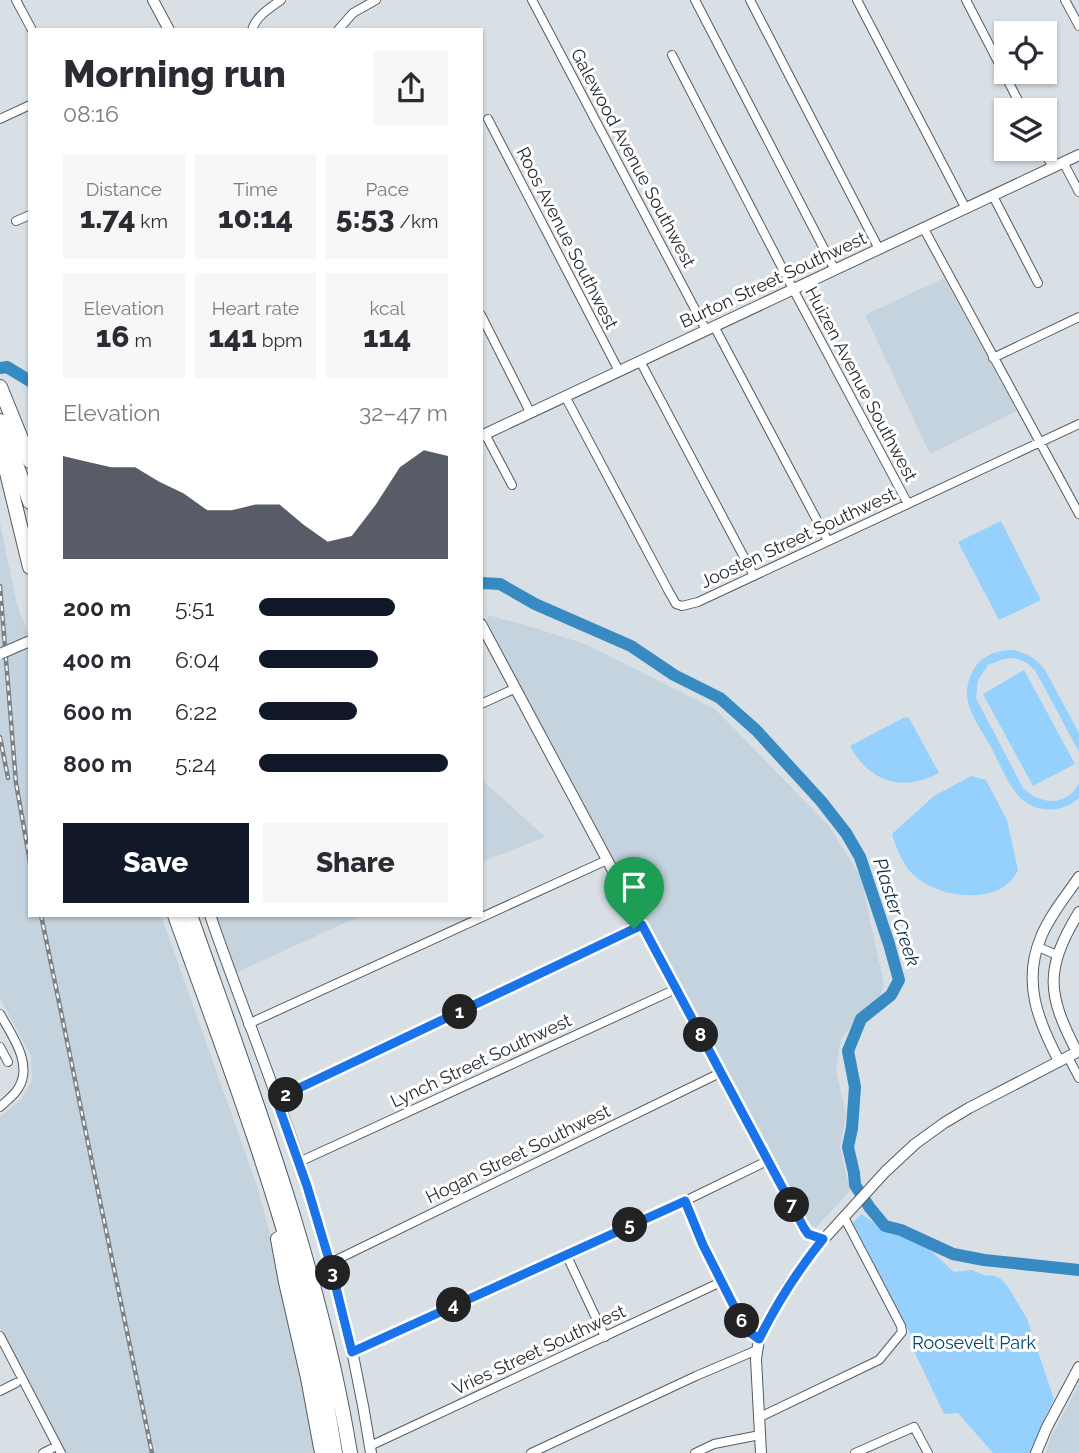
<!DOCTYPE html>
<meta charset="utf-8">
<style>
:root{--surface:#fff;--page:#f7f7f7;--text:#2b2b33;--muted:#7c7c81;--accent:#111827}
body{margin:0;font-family:Raleway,sans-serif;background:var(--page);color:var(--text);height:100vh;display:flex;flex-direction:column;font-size:26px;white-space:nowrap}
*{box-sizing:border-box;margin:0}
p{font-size:23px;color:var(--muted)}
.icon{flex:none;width:38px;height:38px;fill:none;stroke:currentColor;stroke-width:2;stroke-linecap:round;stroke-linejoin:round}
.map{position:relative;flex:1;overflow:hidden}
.side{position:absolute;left:28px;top:28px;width:455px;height:889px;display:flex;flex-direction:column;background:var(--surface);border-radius:0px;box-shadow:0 2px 5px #0004}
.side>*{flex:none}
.buttons{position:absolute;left:994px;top:21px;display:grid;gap:14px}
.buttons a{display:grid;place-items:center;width:63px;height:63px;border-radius:0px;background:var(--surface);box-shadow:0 2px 5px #0004;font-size:35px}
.pin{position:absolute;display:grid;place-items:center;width:60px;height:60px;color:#fff;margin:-72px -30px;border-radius:50% 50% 50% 0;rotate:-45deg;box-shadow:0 0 7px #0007}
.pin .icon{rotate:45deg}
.km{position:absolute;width:35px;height:35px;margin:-18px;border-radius:50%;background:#222;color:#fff;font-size:19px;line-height:35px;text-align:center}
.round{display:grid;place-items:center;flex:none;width:74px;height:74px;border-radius:0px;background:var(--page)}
.headline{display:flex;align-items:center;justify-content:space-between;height:119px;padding:0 35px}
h1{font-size:38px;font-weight:800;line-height:52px}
.metrics{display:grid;grid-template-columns:repeat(3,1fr);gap:10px;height:119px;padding:7px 35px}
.metrics div{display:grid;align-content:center;border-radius:0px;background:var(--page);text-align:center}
.metrics b{font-size:30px;font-weight:800}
.metrics small{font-size:19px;font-weight:400}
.metrics p{font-size:19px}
.chart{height:196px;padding:14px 35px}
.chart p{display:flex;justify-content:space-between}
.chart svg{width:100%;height:126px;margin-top:7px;fill:var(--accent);opacity:.7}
.cta{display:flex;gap:14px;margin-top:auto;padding:14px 35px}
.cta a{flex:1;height:80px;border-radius:0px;background:var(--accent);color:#fff;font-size:28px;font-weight:800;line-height:80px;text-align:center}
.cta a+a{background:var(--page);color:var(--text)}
ul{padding:0 35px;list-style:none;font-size:23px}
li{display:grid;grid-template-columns:112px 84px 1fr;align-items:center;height:52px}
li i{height:18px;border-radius:9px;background:var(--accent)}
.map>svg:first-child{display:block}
.built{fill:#c5d3df}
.green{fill:#96d0fd}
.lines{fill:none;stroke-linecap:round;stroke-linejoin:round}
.river{stroke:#378ac2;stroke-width:12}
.street-casing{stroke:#555c61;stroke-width:10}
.secondary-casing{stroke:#555c61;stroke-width:12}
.highway-casing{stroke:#555c61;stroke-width:16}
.street{stroke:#fff;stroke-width:8}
.secondary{stroke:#fff;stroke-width:10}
.highway{stroke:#fff;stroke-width:14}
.rail-casing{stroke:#7d8286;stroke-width:4.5}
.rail{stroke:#fff;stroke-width:2;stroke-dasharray:5;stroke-linecap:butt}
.secondary-bridge-casing{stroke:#555c61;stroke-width:12;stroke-linecap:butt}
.secondary-bridge{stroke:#fff;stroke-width:10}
.route-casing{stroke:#fff;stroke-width:14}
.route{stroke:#1a73e8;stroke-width:9}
.labels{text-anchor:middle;stroke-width:6;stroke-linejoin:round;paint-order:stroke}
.street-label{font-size:18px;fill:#292b2e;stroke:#fff}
.park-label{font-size:18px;fill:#02456b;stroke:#fff}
.water-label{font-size:19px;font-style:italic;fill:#0d3048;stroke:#fff}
</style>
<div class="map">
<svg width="1079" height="1453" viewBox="0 0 1079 1453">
<rect width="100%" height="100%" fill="#d8dfe5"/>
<path class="built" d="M944,278l73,133 -87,43 -65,-139z
M0,523l17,82 13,33v277h131l96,271 14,51 9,53 28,118 7,45h-250l-65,-125v-211l21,-17 11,-20 -1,-24 -31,-58z
M488,615l50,14 47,15 130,65 114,117 32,52 23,107 -4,11 -10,8 -29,35 -5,32 10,43 -6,33 10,44 -34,36 -7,-2 -77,-142 -245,-461z
M481,779l64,58 -64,25z
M216,915h146l-120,55 -6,4z
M1079,1384v69h-33l5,-16z"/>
<path class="green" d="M1001,521l40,79 -42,20 -41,-78z
M1013,650c14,3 23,8 32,20l34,63v19l-44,-82 -8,-7 -12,-5 -12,1 -15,6 -10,15 -2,18 47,90c17,17 44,19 56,-5v15c-18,16 -46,16 -62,-4 -11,-13 -18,-32 -26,-47 -7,-13 -16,-25 -21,-38 -8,-21 1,-46 21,-55 7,-3 15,-4 22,-4z
M1024,670l51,94 -42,22 -50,-92z
M905,717l4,1 30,55c-36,19 -69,10 -89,-27z
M971,776l15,4 21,40 11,50c-16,36 -77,29 -102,7 -13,-11 -19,-27 -24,-43l42,-38z
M861,1214l29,19 31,9 33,30 18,-2 14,6 7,-1 8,4 9,11 17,29 27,80 -8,16 -15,38h-38l-35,-40 -14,1 -32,-67 3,-4 -62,-120z"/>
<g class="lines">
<path class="river" d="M0,368l7,-1 23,14
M481,583l19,1 35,20 96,42 43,29 46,23 36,32 65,71 25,32 14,24 29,87 10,36 -8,15 -30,24 -13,32 7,36 -3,41 -4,19 6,26 1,12 15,23 15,18 16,4 52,24 31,6 95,10"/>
<defs>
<path id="street" d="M16,0l16,30
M532,0l174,330
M695,0l140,270
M750,0l129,249
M857,0l109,209
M966,0l57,110
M1065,0l14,26
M252,30c4,-14 18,-22 29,-30
M338,30l15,-17 23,-13
M672,55l121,234 115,215
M0,119l30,-14
M488,119l131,252
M1043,149l10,19
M1063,162l16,30
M993,196l45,87
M16,221l14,-6
M924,229l155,285
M481,315l49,97
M714,326l114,215
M993,358l86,-41
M640,361l114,215
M565,396l103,194 8,14 6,2 16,-4 381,-178
M485,434l27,51
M481,704l35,-16
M1038,947l19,8
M0,1014c11,20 33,49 19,73 -4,8 -13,14 -19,20
M248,1024l359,-164
M0,1047l8,15
M1068,1057l11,21
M276,1099l366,-174
M299,1162l377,-173
M685,1201l18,44 43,85 13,9
M566,1254l39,83
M330,1263l390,-190
M0,1336l61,117
M352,1352l333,-151 82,-40
M0,1391l16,-8
M760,1417l119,-57 23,-28 -1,-6 -13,-25 -44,-84
M370,1446l351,-164
M43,1453l8,-4
M531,1453l165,-77 61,-26
M695,1453l19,-9 46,-9
M855,1453l59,-26 14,26"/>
<path id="secondary" d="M153,0l16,30
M481,436l598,-281
M481,624l323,604 4,6 15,5
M210,915c31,90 68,179 97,270 28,87 50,177 64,268
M1077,1052c-30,-58 -33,-82 2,-140
M1059,1061c-21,-40 -37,-79 -18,-124 9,-22 25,-41 38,-60
M761,1453l-5,-94 3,-20 29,-53 25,-35 72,-79 30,-28 29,-21 25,-15 110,-57
M1036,1453l11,-26 32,-60"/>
<path id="highway" d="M0,387l30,74
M0,421l30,81
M0,444l30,123
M175,915c48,133 99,266 133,403 12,44 20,90 27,135
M190,915c63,179 129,350 160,538
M278,1239l8,43 22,96 14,75"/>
</defs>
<use href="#street" class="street-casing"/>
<use href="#secondary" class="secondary-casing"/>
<use href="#highway" class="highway-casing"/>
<use href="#street" class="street"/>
<use href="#secondary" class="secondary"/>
<use href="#highway" class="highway"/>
<defs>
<path id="rail" d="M0,586l16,197 14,79
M0,737l8,41
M41,915l111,538"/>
</defs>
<use href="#rail" class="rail-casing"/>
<use href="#rail" class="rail"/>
<defs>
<path id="secondary-bridge" d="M0,654l30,-13"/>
</defs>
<use href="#secondary-bridge" class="secondary-bridge-casing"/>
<use href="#secondary-bridge" class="secondary-bridge"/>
</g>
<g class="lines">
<defs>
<path id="route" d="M642,925l162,303 4,6 15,5c-25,31 -46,64 -64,100l-13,-9 -43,-85 -18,-44 -333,151 -22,-89 -23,-77 -31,-87z"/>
</defs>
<use href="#route" class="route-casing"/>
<use href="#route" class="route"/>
</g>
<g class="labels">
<g class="street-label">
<text transform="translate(633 158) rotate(62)" y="6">Galewood Avenue Southwest</text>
<text transform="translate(567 238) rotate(63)" y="6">Roos Avenue Southwest</text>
<text transform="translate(773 280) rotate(-25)" y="6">Burton Street Southwest</text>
<text transform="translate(861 384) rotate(62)" y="6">Huizen Avenue Southwest</text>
<text transform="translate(798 538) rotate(-25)" y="6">Joosten Street Southwest</text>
<text transform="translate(481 1061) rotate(-25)" y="6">Lynch Street Southwest</text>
<text transform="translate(518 1154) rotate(-26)" y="6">Hogan Street Southwest</text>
<text transform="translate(539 1350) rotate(-25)" y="6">Vries Street Southwest</text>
</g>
<g class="park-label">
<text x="974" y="1349">Roosevelt Park</text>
</g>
<g class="water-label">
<text transform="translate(897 912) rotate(72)" y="7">Plaster Creek</text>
</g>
</g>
</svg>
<div class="buttons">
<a><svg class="icon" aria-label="locate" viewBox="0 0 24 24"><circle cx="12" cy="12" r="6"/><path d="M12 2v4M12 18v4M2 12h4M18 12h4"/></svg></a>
<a><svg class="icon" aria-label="layers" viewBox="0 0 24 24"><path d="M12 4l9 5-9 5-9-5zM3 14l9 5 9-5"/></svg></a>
</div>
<div class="pin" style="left:634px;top:929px;background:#1e9e55"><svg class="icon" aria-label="arrive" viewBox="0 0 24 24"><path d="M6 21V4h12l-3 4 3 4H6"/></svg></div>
<b class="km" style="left:460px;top:1012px">1</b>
<b class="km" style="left:286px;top:1095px">2</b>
<b class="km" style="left:333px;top:1273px">3</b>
<b class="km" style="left:454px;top:1305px">4</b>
<b class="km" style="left:630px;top:1225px">5</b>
<b class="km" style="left:742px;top:1321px">6</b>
<b class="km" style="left:792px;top:1205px">7</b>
<b class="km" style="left:701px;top:1035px">8</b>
<section class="side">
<div class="headline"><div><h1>Morning run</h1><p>08:16</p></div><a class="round"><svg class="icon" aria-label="share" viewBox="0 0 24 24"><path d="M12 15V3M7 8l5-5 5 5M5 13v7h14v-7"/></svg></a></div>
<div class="metrics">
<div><p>Distance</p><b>1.74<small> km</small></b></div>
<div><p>Time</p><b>10:14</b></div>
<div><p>Pace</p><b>5:53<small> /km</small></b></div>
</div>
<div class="metrics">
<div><p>Elevation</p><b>16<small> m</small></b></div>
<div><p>Heart rate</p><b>141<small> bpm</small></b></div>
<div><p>kcal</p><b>114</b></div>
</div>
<div class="chart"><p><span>Elevation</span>32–47 m</p>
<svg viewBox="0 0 160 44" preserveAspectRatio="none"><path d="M0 44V8L10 10L20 12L30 12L40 17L50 21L60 27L70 27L80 25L90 25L100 32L110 38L120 36L130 25L140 12L150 6L160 8V44z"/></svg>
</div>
<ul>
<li><b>200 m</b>5:51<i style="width:72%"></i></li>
<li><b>400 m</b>6:04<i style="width:63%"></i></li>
<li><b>600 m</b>6:22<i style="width:52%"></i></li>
<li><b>800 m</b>5:24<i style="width:100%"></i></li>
</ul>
<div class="cta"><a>Save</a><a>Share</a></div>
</section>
</div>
